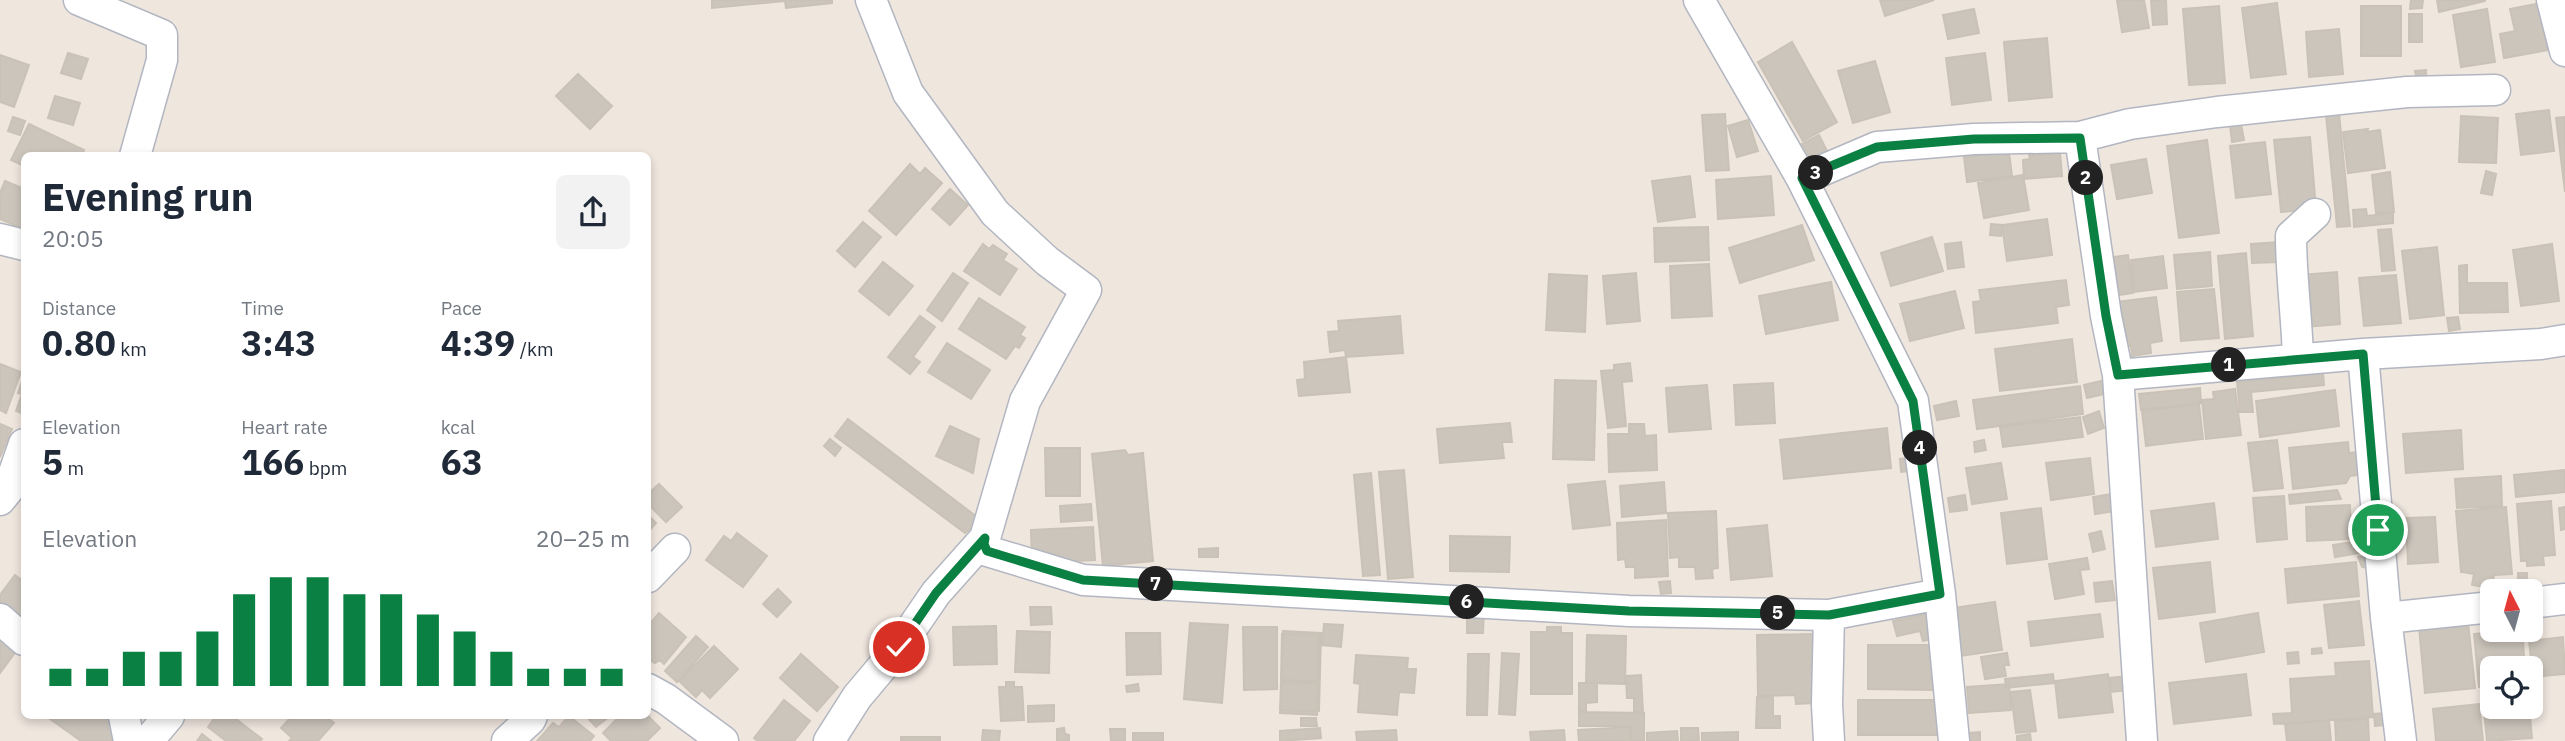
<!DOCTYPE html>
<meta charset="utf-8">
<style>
:root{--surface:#fff;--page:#f2f2f3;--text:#1f2937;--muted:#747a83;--accent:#0b8043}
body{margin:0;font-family:"IBM Plex Sans",sans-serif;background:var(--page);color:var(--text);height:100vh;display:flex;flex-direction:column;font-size:26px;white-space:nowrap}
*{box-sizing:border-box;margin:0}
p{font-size:23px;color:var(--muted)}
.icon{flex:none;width:38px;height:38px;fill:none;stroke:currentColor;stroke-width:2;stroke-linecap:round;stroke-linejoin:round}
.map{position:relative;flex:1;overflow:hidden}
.panel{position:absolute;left:21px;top:152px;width:630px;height:567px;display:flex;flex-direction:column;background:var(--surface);border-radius:10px;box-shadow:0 4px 10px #0003}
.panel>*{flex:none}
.needle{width:46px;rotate:354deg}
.buttons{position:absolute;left:2480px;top:579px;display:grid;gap:14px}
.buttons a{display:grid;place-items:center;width:63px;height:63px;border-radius:10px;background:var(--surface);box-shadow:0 4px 10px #0003;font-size:35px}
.pin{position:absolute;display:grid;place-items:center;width:60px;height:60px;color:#fff;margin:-30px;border:4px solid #fff;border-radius:50%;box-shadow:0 2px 7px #0007}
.km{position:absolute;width:35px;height:35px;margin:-18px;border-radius:50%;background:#222;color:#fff;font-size:19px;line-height:35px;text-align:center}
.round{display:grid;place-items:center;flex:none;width:74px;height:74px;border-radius:10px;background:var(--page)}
.head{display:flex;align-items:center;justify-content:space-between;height:119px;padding:0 21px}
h1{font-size:38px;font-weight:700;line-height:52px}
.figures{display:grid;grid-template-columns:repeat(3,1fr);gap:10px;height:119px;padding:7px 21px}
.figures div{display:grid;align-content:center}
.figures b{font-size:35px;font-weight:700}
.figures small{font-size:19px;font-weight:400}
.figures p{font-size:19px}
.chart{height:196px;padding:14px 21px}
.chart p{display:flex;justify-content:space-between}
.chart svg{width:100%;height:126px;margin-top:7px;stroke:var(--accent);stroke-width:6}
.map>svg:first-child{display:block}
.building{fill:#cbc5bc;stroke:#cbc2b7;stroke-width:2}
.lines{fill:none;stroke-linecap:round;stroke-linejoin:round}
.minor-casing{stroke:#b2b6c1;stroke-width:33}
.minor{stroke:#fff;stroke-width:30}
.route-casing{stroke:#fff;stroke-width:14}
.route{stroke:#0b8043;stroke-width:9}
</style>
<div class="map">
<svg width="2565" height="741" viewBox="0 0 2565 741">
<rect width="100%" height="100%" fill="#efe6de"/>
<path class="building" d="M712,0h120v3l-46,5 -1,-7 -73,7z
M1880,0h54l-49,16z
M2117,0h27l5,28 -27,4z
M2151,0h15l1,24 -14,1z
M2411,0h12l-1,8 -12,1z
M2437,0h48v1l-46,11z
M2546,2l8,47 -50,9 -4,-24 15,-3 -5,-22z
M2277,3l9,71 -35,4 -9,-70z
M2219,6l6,77 -36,2 -6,-76z
M2361,6h40v50h-40z
M1974,9l5,24 -31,6 -5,-24z
M2487,9l8,53 -34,5 -8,-52z
M2409,14h13v28h-13z
M2339,29l4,45 -34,3 -3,-45z
M2047,38l5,59 -43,4 -5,-59z
M1792,42l45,80 -34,19 -45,-79z
M68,53l20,6 -7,20 -20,-6z
M1985,53l6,47 -39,5 -6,-47z
M0,55l29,10 -15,42 -14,-5z
M1875,61l15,51 -37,11 -15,-52z
M2426,70v5l-10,1 -1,-5z
M578,74l34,32 -22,23 -34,-33z
M55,96l25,7 -7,22 -25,-7z
M2549,110l5,41 -33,4 -5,-41z
M2339,113l11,113 -13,1 -11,-112z
M1725,114l4,56 -23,1 -4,-56z
M2461,116l37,2 -2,45 -37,-1z
M13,117l12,4 -5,14 -12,-4z
M2565,117v75l-9,-74z
M1748,120l10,31 -21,6 -9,-31z
M29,124l55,26 -2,6h-58v10l-13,-6z
M2241,124l3,16 -12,2 -2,-17z
M2368,129l-1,3 13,-2 5,38 -37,5 -5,-41z
M1819,135l8,16 -16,9 -9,-16z
M2310,137l6,72 -35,3 -7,-72z
M2207,140l12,93 -40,5 -12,-92z
M2265,142l6,52 -35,4 -6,-52z
M2009,152l3,24 -45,6 -3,-25z
M2060,153l2,23 -38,3 -1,-19 7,-1 -1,-4z
M2146,159l6,34 -35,6 -6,-34z
M910,164l10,10 5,-6 17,15 -46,52 -27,-24z
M2486,171l10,3 -4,21 -11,-2z
M2390,172l4,40 -18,1 -4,-38z
M2023,175l6,35 -45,8 -6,-35z
M1690,176l5,41 -37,5 -6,-41z
M1771,176l3,39 -56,4 -2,-39z
M5,181l19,8v40l-24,-10v-26z
M950,189l18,16 -18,20 -18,-16z
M2366,209l1,7 26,-3v10l-39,4 -1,-17z
M2047,219l5,36 -45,6 -5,-36z
M863,222l18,15 -26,30 -18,-16z
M1991,224l11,1 -1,11 -11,-1z
M1802,225l12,35 -74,23 -11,-35z
M1708,227l1,33 -54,2 -1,-34z
M2391,229l4,41 -13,1 -4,-41z
M1932,237l11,34 -52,15 -10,-33z
M1961,242l3,25 -16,2 -3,-25z
M2279,242l1,20 -28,1 -1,-19z
M983,244l6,5 4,-4 14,9 -4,6 14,9 -17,26 -36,-24z
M2552,244l7,57 -38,5 -8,-56z
M2437,247l7,68 -34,4 -8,-68z
M2210,252l2,34 -35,3 -3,-34z
M2246,253l7,83 -28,3 -7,-83z
M2128,255l5,38 -14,2 -6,-38z
M2163,256l4,32 -33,4 -3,-32z
M883,262l30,24 -24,29 -30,-24z
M1709,264l3,52 -40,2 -2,-52z
M2467,265v18h40l1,29 -48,1 -1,-47z
M2337,272l3,52 -35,3 -4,-52z
M953,273l15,10 -26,38 -15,-11z
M1636,273l4,48 -33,3 -4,-48z
M1549,274l38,2 -2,56 -39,-2z
M2396,275l5,48 -37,3 -5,-48z
M2066,280l3,25 -13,2 2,16 -82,10 -3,-31 8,-1 -2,-11z
M1831,282l7,38 -72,14 -7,-38z
M2214,289l5,49 -38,3 -4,-49z
M1955,291l9,37 -54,13 -10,-37z
M2156,297l6,44 -12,2 1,10 -19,3 -1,-10 -9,1 -7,-45z
M979,298l46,29 -5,8 5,3 -6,10 -4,-2 -9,13 -47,-30z
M920,316l15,11 -22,30 7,5 -10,12 -22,-17z
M1400,316l3,37 -57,4 -1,-7 -15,2 -2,-20 11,-1 -1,-10z
M2458,317l2,12 -11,2 -2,-13z
M2072,339l5,43 -77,9 -5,-42z
M947,343l43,27 -19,29 -43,-27z
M1346,357l4,35 -51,4 -2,-16 8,-1 -1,-17z
M1630,363l2,18 -10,1 4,44 -18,2 -7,-57 13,-1v-5z
M0,364l21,8 -15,41 -6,-3z
M2323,373l1,12 -73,7 2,20h-13l-3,-30z
M24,375v39l-8,-3 6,-17 -4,-1z
M1555,380l41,1 -2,79 -41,-1z
M2101,381l3,13 -17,4 -3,-13z
M1773,383l2,40 -39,2 -2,-40z
M1707,385l4,44 -42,3 -3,-44z
M2080,386l3,28 -106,15 -4,-29z
M2200,388l1,15 -60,7 -2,-16z
M2235,389l6,46 -35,4 -4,-39 12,-1 -1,-7z
M2335,390l4,36 -79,11 -4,-36z
M1956,401l3,15 -22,4 -3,-14z
M2199,404l4,35 -57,7 -4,-35z
M2099,411l5,17 -16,6 -5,-17z
M2080,417l3,20 -80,10 -3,-20z
M848,419l133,101 -16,13 -130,-97z
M1510,423l2,19h-10l2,16 -64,5 -3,-34z
M0,424l12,5 -12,28z
M1629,424h15l1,12 11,-1 1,35 -48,2 -1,-38h21z
M950,426l29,13 -6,34 -37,-17z
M1887,428l4,40 -107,11 -4,-39z
M2461,430l2,39 -57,4 -3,-39z
M830,439l11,9 -6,8 -11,-10z
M1984,440l2,10 -11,2 -1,-10z
M2277,440l6,48 -29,3 -6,-48z
M2348,442l1,11 15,-2 3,23 -17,2 -4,7 -53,6 -4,-41z
M1045,448h35v48h-34z
M1125,450l3,5 15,-2 10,108 -50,5 -11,-112z
M1918,457l1,13 -18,2 -1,-13z
M2090,458l4,36 -43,6 -5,-37z
M2001,463l6,36 -35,5 -6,-36z
M1404,470l9,107 -25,2 -9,-107z
M2565,470v22l-49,5 -2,-22z
M1371,473l9,102 -17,1 -9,-101z
M2501,476l1,30 -45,2 -2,-29z
M1605,481l5,44 -37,4 -5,-44z
M1664,482l2,31 -44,4 -2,-31z
M659,484l23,23 -16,15 -18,-18v-10z
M2337,490l4,9 -51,5 -1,-9z
M2112,494l3,17 -20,3 -2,-17z
M1965,495l2,15 -17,2 -2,-14z
M2284,496l3,43 -30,3 -4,-44z
M2551,501l4,54 -12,1 1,9 -17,1v-5h-6l-4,-57z
M2214,503l4,36 -62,8 -5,-36z
M1091,504l1,16 -31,2 -1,-16z
M2350,505l1,34 -44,2 -1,-34z
M2506,507l6,67 -18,1 -2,13 -20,-3 2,-11 -13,-2 -5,-61z
M2565,507v22l-4,1 -2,-22z
M2041,508l6,51 -40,5 -6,-51z
M1716,511l2,57 -6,1 1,9 -17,1 -1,-12h-16v-10l-9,1 -2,-45z
M648,515l8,8 -8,9z
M2435,517l3,45 -30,2 -2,-46z
M1666,520l2,56 -33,2v-11h-9l-1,-8 -7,1 -1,-37z
M1767,525l5,51 -41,4 -4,-51z
M1093,527l2,33 -63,3 -1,-33z
M2101,531l4,18 -12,3 -4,-18z
M737,533l30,23 -24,31 -37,-27 18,-24 7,5z
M1450,536l60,1 -1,35 -59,-1z
M2370,539l2,12 -37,6 -2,-12z
M1218,548v9h-19v-8z
M2363,556l4,12 -5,-1 -4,-10z
M2087,558l2,11 -9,1 4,24 -29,5 -6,-35z
M2210,562l5,50 -56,7 -6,-51z
M2356,562l3,34 -71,7 -3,-34z
M2518,573h9v9h-9z
M15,575l9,7v41l-24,-17v-11z
M1670,581l1,12 -10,1 -2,-12z
M2112,581l3,19 -19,2 -2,-19z
M778,589l13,13 -14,15 -14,-13z
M2359,601l5,44 -35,3 -5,-43z
M1995,602l7,48 -43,6 -6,-48z
M1030,607h21l1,17 -21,1z
M1484,610l-1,23h-16v-17z
M659,613l27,24 -22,27 -4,-4 -5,3 -7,-4v-33z
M1930,613l6,25 -13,3 -3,-10 -23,5 -4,-15z
M2258,613l6,39 -58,10 -6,-39z
M2100,614l3,23 -72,9 -3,-24z
M2468,622l7,66 -50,5 -6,-66z
M1190,623l38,2 -6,78 -38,-4z
M1324,624l19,1 -2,22 -19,-2z
M996,626l1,38 -43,1 -1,-38z
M1243,627h34v62l-33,1z
M1547,627h14v6h11v61h-41v-62h16z
M2505,630h17l3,38h-33v18l-13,1 -5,-53z
M1017,631l33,1 -1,41 -34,-1z
M1283,631l38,2 -2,78 -39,-1z
M1126,633h34l1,41 -34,1z
M1282,634l37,1 -1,46 -37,-1z
M1814,634v69l-18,1 -1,-9 -37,1 -1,-61z
M1587,635l39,1 -1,48 -39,-1z
M696,636l12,11 -31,35 -12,-11z
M0,637l17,13 -17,23z
M2563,637l2,37 -32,3 -4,-36z
M1868,645h68l-1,45 -67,-1z
M714,646l24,23 -28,29 -8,-8 -6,7 -17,-16z
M2321,648l1,5 -10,1v-5z
M2298,652l1,11 -11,1 -1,-11z
M1502,653l17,1 -4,61 -16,-1z
M2007,653l2,12h-5l2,11 -21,3 -4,-22z
M801,654l37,33 -21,24 -37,-33z
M1468,654h21l-2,61h-20z
M1356,655l52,3 -1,11h9l-2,24 -15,-1 -2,23 -39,-3 2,-28 -6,-1z
M2369,661l4,56 -99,7 -1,-10 19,-1 -2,-34 46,-3 -1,-13z
M2053,674l1,9 -48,5 -1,-9z
M2108,674l5,38 -54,6 -4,-37z
M2246,674l5,41 -77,9 -5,-41z
M1641,675l2,37h-9v-14h-7l-1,-22z
M2127,676l1,14 -17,2 -1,-14z
M1006,682h8v5h8l2,33 -23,1 -2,-34h7z
M1281,682l37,1 -1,32 -37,-2z
M1579,683h18v19l-11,1v8h-7z
M1138,684l1,7 -12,1 -1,-6z
M2009,684l2,26 -42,3 -2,-26z
M2030,690l6,41 -20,2 -5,-41z
M2492,690v17h37l3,31 -45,3 -5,-50z
M1757,697h16v19h7v12h-24z
M784,700l26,21 -16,20h-36l-4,-3z
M1858,700h82v35h-82z
M2479,704l4,37h-47l-3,-32z
M1054,705v16l-26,1v-16z
M1579,712l65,1v28h-14l1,-15h-52z
M2384,713l1,12 -10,1 -1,-12z
M46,716h61l18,13 -10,12h-34z
M216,716h16l30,23 -2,2h-34l-18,-14z
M292,716h33l9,7 -16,18h-29l3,-3 -11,-10z
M569,716l25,20 -4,5h-53l16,-18 6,4z
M586,716h24l-14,11z
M620,716h28l12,12 -13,13h-36l-8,-8z
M1301,718h15l1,8h-16z
M2368,719l1,22h-33l-1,-20z
M2329,720l2,21h-44l-2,-17z
M1631,727v14h-52l-1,-11z
M1064,728l1,6 4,1v6h-12v-12z
M1320,728l1,10 -41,3v-10z
M1681,728h17l1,13h-18z
M1110,729h15v12h-14z
M983,730l17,1 -1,10h-17z
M1396,730l1,11h-40l-1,-9z
M1564,730l1,11h-34l-1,-9z
M1677,731l1,10h-31v-8z
M1738,732v9h-36v-8z
M1980,732v9h-22l-1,-7z
M1133,733h30v8h-30z
M202,734l9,7h-14z
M2030,734l1,7h-14v-5z
M901,737h39v4h-39z"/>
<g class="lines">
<defs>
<path id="minor" d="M79,0l83,35v25l-27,96
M871,0l37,93 87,120 52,48 39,29 -61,111 -40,137 2,13 96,29 546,31 200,4 111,-21
M1699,0l103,179 111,222 27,193 14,147
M2552,0l13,51
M2080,137l26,179 12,59 24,366
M1802,179l75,-32 97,-8 106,-2 50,-13 87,-12 190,-20 88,-2
M0,239l24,6
M2363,354l23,264 15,123
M2298,359c-1,-41 -7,-82 -7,-123l24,-22
M2118,375l245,-21 178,-10 24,-4
M0,500l8,-10 16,-46
M648,577l27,-28
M2530,603l35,-4
M1829,615l-2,90 2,36
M2386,618l106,-11
M0,619l24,21
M648,689l18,10 57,42
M124,716l5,25
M148,741l21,-25
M507,741l23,-21 2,-4
M829,741l28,-44 42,-50 37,-54 49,-55"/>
</defs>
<use href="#minor" class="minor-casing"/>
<use href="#minor" class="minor"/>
</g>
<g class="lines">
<defs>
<path id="route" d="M899,647l37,-54 49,-55 -1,6 3,7 96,29 546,31 200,4 111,-21 -27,-193 -111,-223 75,-31 97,-8 106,-1 26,178 12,59 245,-21 15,176"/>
</defs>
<use href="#route" class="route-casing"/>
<use href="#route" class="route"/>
</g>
</svg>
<div class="buttons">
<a><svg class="needle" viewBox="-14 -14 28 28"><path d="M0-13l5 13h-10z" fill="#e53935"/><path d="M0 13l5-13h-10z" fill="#747a83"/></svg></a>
<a><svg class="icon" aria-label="locate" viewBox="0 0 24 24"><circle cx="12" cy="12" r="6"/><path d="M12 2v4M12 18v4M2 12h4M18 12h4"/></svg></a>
</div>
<div class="pin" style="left:2378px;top:530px;background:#1e9e55"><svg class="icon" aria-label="arrive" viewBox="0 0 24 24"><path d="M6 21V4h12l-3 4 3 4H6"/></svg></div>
<div class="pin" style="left:899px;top:647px;background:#d93025"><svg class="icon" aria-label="check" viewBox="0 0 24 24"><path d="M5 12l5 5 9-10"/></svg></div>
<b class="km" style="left:2229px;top:365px">1</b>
<b class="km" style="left:2086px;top:178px">2</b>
<b class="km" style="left:1816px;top:173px">3</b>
<b class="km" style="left:1920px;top:448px">4</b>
<b class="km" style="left:1778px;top:613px">5</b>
<b class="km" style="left:1467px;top:602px">6</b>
<b class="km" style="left:1156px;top:584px">7</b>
<section class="panel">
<div class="head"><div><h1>Evening run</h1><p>20:05</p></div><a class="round"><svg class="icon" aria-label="share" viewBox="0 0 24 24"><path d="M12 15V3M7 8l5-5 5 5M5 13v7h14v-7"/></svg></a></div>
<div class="figures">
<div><p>Distance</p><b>0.80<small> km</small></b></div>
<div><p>Time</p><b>3:43</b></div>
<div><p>Pace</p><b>4:39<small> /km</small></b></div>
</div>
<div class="figures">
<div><p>Elevation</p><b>5<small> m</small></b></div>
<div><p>Heart rate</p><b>166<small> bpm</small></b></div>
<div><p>kcal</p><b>63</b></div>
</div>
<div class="chart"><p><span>Elevation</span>20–25 m</p>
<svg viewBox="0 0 160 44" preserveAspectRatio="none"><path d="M5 44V38M15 44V38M25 44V32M35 44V32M45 44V25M55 44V12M65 44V6M75 44V6M85 44V12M95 44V12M105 44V19M115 44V25M125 44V32M135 44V38M145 44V38M155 44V38"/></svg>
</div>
</section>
</div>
